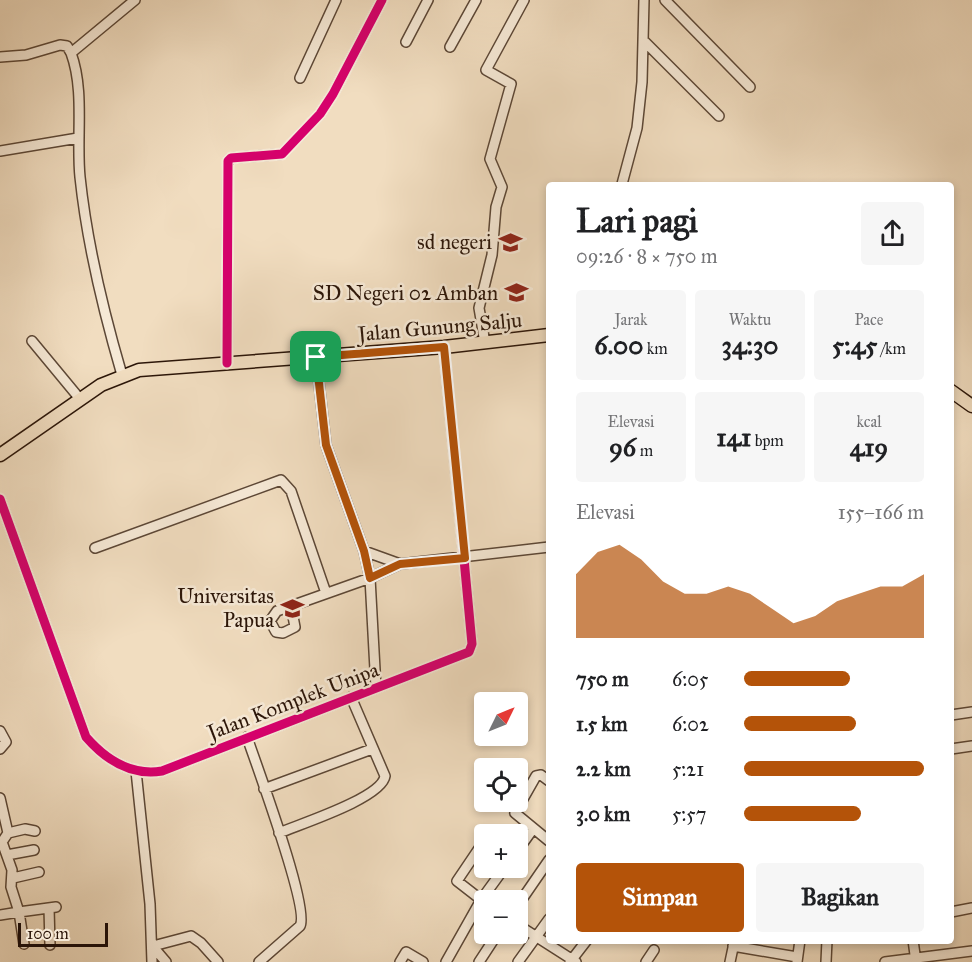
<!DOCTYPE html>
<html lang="id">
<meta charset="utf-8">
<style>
:root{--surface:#fff;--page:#f6f6f6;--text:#202124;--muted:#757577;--accent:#b45309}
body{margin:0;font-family:"IM FELL Great Primer",serif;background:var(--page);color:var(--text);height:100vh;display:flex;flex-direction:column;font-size:22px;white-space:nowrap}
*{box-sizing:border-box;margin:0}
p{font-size:20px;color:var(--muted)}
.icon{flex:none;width:33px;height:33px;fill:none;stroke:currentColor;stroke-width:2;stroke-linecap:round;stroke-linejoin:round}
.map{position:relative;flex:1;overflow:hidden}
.side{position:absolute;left:546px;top:182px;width:408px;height:762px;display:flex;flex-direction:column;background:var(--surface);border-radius:6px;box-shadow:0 3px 9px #0003}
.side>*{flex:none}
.needle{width:39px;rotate:47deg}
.controls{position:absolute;left:474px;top:692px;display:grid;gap:12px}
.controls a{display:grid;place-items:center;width:54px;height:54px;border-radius:6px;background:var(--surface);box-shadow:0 3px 9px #0003;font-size:30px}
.scale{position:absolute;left:18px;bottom:15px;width:90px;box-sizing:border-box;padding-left:6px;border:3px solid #2b1508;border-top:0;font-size:16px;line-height:21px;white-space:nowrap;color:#2b1508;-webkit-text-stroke:4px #f6e9d6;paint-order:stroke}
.pin{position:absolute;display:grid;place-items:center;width:51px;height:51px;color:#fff;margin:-26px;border-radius:12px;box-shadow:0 3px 9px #0006}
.round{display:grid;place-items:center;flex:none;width:63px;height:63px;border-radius:6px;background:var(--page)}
.overview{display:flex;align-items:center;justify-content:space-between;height:102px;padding:0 30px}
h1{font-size:33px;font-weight:700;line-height:45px}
.figures{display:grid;grid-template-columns:repeat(3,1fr);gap:9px;height:102px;padding:6px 30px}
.figures div{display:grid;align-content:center;border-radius:6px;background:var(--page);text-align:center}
.figures b{font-size:26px;font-weight:700}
.figures small{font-size:16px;font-weight:400}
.figures p{font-size:16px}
.chart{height:168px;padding:12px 30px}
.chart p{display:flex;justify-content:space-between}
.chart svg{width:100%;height:108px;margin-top:6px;fill:var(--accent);opacity:.7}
.button{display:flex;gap:12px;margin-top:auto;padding:12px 30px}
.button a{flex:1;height:69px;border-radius:6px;background:var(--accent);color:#fff;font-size:24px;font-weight:700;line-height:69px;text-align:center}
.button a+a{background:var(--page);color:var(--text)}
ul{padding:0 30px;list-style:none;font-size:20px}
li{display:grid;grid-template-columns:96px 72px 1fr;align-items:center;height:45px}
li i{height:15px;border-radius:8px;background:var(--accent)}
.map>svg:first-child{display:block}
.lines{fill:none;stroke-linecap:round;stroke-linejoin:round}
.minor-casing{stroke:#5c4736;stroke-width:12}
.major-casing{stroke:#2b1508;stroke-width:15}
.minor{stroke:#f6e9d6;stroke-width:9}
.major{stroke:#f1ddc0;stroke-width:12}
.cycleway-casing{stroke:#f6e9d6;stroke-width:13}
.cycleway{stroke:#d6006c;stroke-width:9}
.route-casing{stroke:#fff;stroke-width:12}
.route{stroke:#b45309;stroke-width:8}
.labels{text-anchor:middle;stroke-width:5;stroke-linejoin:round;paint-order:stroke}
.poi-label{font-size:21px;fill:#2b1508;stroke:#f6e9d6;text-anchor:end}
.street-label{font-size:21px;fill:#2b1508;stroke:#f6e9d6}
</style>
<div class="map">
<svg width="972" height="962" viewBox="0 0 972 962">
<rect width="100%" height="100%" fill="#f1ddc0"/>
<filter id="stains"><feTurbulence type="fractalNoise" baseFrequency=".00333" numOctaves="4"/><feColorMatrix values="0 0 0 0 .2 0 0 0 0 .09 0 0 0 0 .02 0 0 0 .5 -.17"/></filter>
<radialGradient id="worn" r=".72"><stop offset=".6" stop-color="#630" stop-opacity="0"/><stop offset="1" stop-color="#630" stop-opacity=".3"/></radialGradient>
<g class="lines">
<defs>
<path id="minor" d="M665,0l85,87
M406,42l22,-42
M645,42l74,74
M450,47l26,-47
M0,57l26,-2 34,-10 7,1 4,7
M300,78l36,-78
M0,151l78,-13
M622,184l15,-56 5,-46 2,-82
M32,341l48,58
M485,343l-6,-35 13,-53 4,-48 6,-20 -12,-28 21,-75 -25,-14 38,-70
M316,357l10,88 38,106 6,27 6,110
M227,363l1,-202 3,-3 51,-4 38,-40 13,-20 49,-94
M122,375c-19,-65 -35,-131 -42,-198 -4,-39 5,-86 -9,-124l64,-53
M0,499l86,238c20,23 45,39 76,34l307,-119 3,-8 -28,-297
M95,548l186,-68 10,11 35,102
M364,551l36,13
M291,606l4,21 -12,6 -7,-1 -6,-11 7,-10 93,-33 30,-14 149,-17
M951,715l21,-3
M0,731l6,11 -6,7
M247,737c9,27 63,172 53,189l-41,36
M951,749l21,-3
M136,771l14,133 2,58
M549,781l-8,-6 -5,1 -21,37 34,28
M264,789l108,-40
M0,798l8,35 17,-4 10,2
M279,833c21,-9 103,-35 106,-57l-34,-79
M484,841l-27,40 27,21
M518,850l15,-21
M7,855l27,-5
M13,878l26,-6
M518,905l31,-45
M49,908l1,37
M951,912l21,-4
M0,915l19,-3 -8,-25 1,-17 -10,-28 6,-9
M518,925l58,37
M913,940l3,22
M24,944l-5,-32 37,-5
M153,946l38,-10 10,7 17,19
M733,946l64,11
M154,948l12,14
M400,962l6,-10 17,10
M446,962l35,-62 24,-33
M479,962l19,-29
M518,962l31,-43
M570,962l17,-22
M646,962l8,-12
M730,962l4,-19
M797,962l3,-22
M826,962l1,-22
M885,962l87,-11"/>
<path id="major" d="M951,391l21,15
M0,455l101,-70 38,-15 305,-23 105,-12"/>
</defs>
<use href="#minor" class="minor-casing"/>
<use href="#major" class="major-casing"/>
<use href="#minor" class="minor"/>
<use href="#major" class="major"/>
<defs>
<path id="cycleway" d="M227,363l1,-202 3,-3 51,-4 38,-40 13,-20 49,-94
M0,499l86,238c20,23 45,39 76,34l307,-119 3,-8 -28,-297"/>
</defs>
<use href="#cycleway" class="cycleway-casing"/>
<use href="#cycleway" class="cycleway"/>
</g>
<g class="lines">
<defs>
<path id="route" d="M444,347l21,211 -65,6 -30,14 -6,-27 -38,-106 -10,-88z"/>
</defs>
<use href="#route" class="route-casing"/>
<use href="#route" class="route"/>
</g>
<defs>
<symbol id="school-bare" viewBox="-9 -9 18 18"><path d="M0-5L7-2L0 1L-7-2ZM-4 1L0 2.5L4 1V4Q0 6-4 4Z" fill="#8f2418" stroke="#f6e9d6" stroke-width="2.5" paint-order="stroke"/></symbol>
<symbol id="university-bare" viewBox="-9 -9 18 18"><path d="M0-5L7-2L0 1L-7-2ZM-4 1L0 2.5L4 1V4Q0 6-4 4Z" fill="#8f2418" stroke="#f6e9d6" stroke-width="2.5" paint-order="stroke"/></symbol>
</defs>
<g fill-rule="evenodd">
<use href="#school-bare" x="494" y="226" width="33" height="33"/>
<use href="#school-bare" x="500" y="276" width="33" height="33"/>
<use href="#university-bare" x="276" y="592" width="33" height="33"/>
</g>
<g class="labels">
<g class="poi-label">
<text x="492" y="249">sd negeri</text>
<text x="498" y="300">SD Negeri 02 Amban</text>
<text x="274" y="603">Universitas<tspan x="274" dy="24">Papua</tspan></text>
</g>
<g class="street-label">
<text transform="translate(440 327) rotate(-5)" y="7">Jalan Gunung Salju</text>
<text transform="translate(293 701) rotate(-21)" y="7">Jalan Komplek Unipa</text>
</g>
</g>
<rect width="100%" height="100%" filter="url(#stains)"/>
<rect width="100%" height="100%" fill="url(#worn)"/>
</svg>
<div class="controls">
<a><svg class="needle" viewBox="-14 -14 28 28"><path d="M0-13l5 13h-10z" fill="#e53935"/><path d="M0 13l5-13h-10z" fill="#757577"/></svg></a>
<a><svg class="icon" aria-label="locate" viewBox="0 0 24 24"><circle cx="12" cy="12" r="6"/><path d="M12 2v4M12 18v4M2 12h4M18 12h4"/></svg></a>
<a>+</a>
<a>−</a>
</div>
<div class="scale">100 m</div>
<div class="pin" style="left:316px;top:357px;background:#1e9e55"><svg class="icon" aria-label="arrive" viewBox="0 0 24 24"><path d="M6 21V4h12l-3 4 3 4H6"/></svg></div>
<section class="side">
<div class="overview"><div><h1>Lari pagi</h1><p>09:26 · 8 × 750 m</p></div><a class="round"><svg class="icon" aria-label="share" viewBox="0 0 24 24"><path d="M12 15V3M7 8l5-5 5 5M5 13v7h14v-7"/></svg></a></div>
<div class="figures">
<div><p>Jarak</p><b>6.00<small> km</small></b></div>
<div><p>Waktu</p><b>34:30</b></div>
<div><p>Pace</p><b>5:45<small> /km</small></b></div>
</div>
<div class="figures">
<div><p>Elevasi</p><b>96<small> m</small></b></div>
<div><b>141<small> bpm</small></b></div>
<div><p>kcal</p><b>419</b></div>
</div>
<div class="chart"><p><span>Elevasi</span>155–166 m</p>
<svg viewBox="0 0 160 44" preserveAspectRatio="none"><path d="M0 44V18L10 9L20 6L30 12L40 21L50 26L60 26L70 23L80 26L90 32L100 38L110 35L120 29L130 26L140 23L150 23L160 18V44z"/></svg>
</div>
<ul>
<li><b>750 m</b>6:05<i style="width:59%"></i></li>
<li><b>1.5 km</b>6:02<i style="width:62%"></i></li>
<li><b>2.2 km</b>5:21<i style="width:100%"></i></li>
<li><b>3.0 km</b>5:57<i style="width:65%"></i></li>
</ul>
<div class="button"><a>Simpan</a><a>Bagikan</a></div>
</section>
</div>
